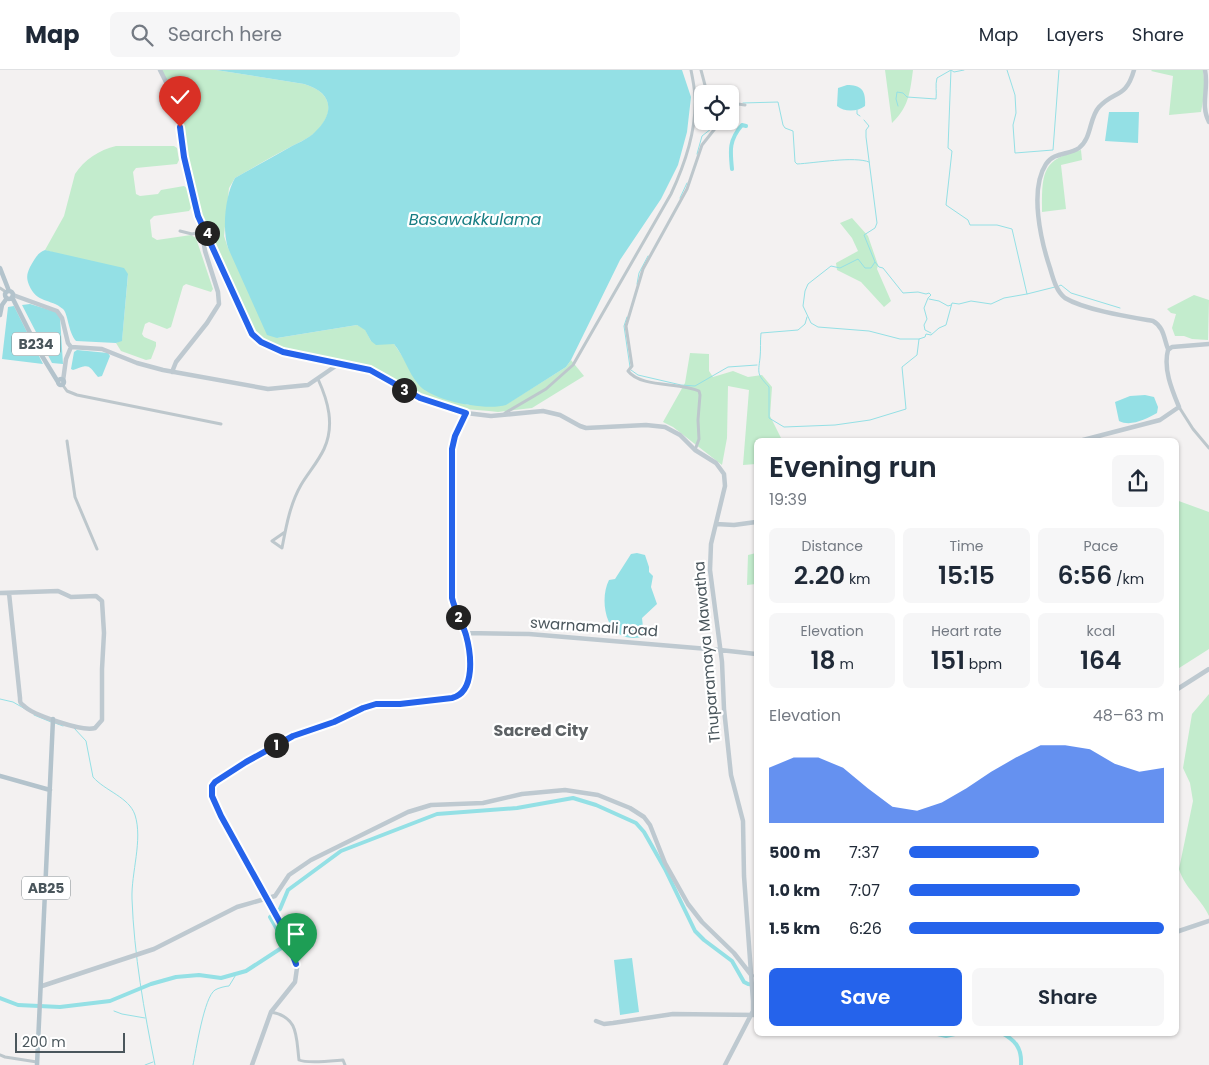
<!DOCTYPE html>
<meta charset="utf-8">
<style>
:root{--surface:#fff;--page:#f6f6f7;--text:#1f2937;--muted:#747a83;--line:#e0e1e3;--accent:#2563eb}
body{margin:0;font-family:Poppins,sans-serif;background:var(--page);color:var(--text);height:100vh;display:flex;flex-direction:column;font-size:19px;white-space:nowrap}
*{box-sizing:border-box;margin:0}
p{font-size:16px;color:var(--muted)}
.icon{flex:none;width:28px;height:28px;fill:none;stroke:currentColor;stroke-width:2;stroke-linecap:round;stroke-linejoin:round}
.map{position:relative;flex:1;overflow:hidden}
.details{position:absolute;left:754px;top:368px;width:425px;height:598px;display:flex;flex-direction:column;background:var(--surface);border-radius:8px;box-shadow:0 1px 4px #0004}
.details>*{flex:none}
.fabs{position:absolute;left:694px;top:15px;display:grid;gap:10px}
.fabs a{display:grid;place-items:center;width:45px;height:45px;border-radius:8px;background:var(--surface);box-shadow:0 1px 4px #0004;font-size:25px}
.scale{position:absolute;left:15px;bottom:12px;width:110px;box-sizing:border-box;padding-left:5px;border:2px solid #4a565c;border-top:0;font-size:14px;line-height:18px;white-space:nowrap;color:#4a565c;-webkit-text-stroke:4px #fff;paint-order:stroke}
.pin{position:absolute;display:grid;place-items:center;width:42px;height:42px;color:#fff;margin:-51px -21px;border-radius:50% 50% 50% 0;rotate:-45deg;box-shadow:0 0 5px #0007}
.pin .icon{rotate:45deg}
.km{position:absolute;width:25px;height:25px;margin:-12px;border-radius:50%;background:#222;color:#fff;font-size:14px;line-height:25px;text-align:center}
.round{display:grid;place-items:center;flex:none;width:52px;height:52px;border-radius:8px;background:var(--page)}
.summary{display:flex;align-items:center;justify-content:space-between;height:85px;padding:0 15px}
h1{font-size:28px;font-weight:600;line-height:38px}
.figures{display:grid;grid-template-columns:repeat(3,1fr);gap:8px;height:85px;padding:5px 15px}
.figures div{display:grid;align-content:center;border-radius:8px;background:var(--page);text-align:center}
.figures b{font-size:25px;font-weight:600}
.figures small{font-size:14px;font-weight:400}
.figures p{font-size:14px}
.chart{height:140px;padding:10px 15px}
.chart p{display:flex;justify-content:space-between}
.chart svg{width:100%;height:90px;margin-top:5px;fill:var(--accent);opacity:.7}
.action{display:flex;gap:10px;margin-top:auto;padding:10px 15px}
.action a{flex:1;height:58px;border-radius:8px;background:var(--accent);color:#fff;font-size:20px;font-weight:600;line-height:58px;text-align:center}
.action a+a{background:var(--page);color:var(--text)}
ul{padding:0 15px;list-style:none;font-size:16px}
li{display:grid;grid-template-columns:80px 60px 1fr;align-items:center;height:38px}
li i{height:12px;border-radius:6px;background:var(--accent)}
header{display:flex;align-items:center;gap:30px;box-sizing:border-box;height:70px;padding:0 25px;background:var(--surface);border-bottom:1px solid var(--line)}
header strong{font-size:24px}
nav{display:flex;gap:28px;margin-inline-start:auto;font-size:18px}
.search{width:350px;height:45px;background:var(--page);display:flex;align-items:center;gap:12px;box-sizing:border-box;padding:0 18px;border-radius:8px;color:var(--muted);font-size:19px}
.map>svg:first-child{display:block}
.green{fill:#c3eccd}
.water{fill:#94e0e5}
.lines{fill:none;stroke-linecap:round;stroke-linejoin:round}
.stream{stroke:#94e0e5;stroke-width:1}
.canal{stroke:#94e0e5;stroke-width:4}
.street{stroke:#bdc7cc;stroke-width:3}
.secondary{stroke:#bec9d0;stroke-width:4.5}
.primary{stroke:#b3c3cc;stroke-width:4.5}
.route-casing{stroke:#fff;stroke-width:10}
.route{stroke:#2563eb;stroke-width:6}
.labels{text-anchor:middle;stroke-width:4.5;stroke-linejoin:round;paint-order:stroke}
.shield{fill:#fff;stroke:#80898d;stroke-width:1}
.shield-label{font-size:14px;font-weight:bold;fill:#4a565c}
.street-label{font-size:15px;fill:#4a565c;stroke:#fff}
.water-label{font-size:16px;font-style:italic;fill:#177d83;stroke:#fff}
.neighbourhood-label{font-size:16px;font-weight:bold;fill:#5d6265;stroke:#fff}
</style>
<header>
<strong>Map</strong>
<div class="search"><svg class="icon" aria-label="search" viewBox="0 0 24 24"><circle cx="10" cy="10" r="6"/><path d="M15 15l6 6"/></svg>Search here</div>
<nav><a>Map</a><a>Layers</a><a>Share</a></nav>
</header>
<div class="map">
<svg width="1209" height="995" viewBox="0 0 1209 995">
<rect width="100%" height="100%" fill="#f3f1f1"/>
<path class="green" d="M160,0h56l88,14c28,8 32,28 12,48 -7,6 -16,10 -24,14 -19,10 -38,21 -57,32l-6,10 -5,48 4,12 49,90 80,-13 8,4 6,12 23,3 32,47 42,14h37l61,-38 5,-7 13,16 -52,32 -34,4 -9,-1 -24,-2 -43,-13 -39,-24 -11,-4 -46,-11 -43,-5 -13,-5 -17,-16 -54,-116 -19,-88 -10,-37z
M885,0h28c-3,22 -4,37 -21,53z
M1152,0h51l2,20 -4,22 -32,3 4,-39 -22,-5z
M116,76h58l3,2 2,12 -2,4 -41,4 -3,4 3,22 4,2 18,-2 3,-4 23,-4 4,3 4,17 -3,5 -35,5 -4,4 2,17 5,3 34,-5 5,3 17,51 -2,3 -25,-8 -3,2 -12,41 -4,2 -18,-7 -4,2 -3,10 2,3 12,5v4l-5,13 -5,1 -25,-9 -5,-8 6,-3 6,-65 -83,-25 19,-34 11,-42c9,-14 24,-24 41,-28z
M1081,80l1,10 -21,5 5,44 -24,3c0,-38 -1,-53 39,-62z
M852,148l16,18 10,29 -1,4 14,32 -7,6 -23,-25 -24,-12 -1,-7 22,-12 -6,-13 -12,-15z
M1194,225l15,5 -1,40 -16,-1 -8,-3h-9l-3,-8 4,-14 -5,-1 -4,-4z
M690,283l19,1v17l4,6 20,-6 15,6 14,-2 10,12 -2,29 12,24h-26v24l-13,1 6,-75 -21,-4 -1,52 -5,27 -49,-38 -10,-5 22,-39z
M1176,430l33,12v137l-33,21z
M756,483v31l-9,1 1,-30z
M1209,624v222c-8,-18 -24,-27 -30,-47l14,-68 -3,-18 -7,-15 9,-54z"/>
<path class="water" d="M216,0h466l9,27 -4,35 -9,33 -17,34 -41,61 -49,100 -5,7 -60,38c-20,6 -75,-4 -88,-21 -10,-12 -14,-28 -24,-40l-18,1 -5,-4 -6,-11 -8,-5 -80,13 -10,-3 -39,-87c-6,-19 -3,-53 7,-70 19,-11 38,-21 57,-32 8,-4 17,-8 23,-14 21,-20 17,-40 -11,-48z
M847,15c15,0 19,6 18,21 -8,6 -21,6 -28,0l1,-18z
M1109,42h30l-1,31 -33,-2z
M45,180l79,18 4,6 -6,67 -6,2 -40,-2c-8,-9 -8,-28 -13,-32 -13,-11 -26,-5 -34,-24 -3,-8 -2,-11 1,-18 5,-8 6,-13 15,-17z
M30,234l27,8 3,5 3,47 -11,-1 -30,-58z
M14,236l29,58 -41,-5 6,-52z
M77,280l31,3 2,3 -8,20 -4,1c-10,-13 -9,-13 -25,-7l-2,-1 3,-17z
M1145,325l9,2 4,10 -1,6c-11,6 -26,14 -38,8l-4,-19 15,-6z
M637,483l8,2 4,12v5l4,4 -2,11 6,17 -15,14 1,9 4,4 -2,6c-9,1 -17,2 -24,-2 -18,-9 -20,-40 -12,-55l6,-1 16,-25z
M632,888l7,54 -19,3 -6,-55z"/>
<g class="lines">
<path class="stream" d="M951,0l-3,78 4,3 -6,54 22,15 2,5h27l15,4 15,65 28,-7
M1007,0l8,25 1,18 -3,12 2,28 38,-3 6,-80
M743,33l35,-1 5,23 2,3 8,3 2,31 2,2c18,-1 58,-8 72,-2
M730,34l7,-1
M898,36l-2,-7 1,-7 6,1 4,4 29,2c1,-7 -1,-14 1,-21l14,-8 3,2 10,-2
M857,40v4l3,2
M864,50l5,6 -3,4v7l11,86 -2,5 -11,7 11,27
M697,84l5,-18 14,-11
M680,128l7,-15
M637,214l2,-11 9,-17
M1059,216l2,-1 10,8 49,15
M929,229l10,2 9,5 3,-1
M627,247l-3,9 6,41
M807,247l-2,7 -7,6 -37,3c-1,8 0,17 -1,25 -2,16 -3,16 9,29v31l15,9 51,-2 35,-5 36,-11 -4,-42 15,-12 2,-16 6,-2 1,-3 5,1 8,-7 7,-3 6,-22 7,1 12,-3 20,3 13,-6 23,-4
M919,269h-19l-31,-8 -51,-4 -7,-4 -8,-17 2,-15 3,-7 23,-18 9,2 18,-9 7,9h6l4,-6 4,5 4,1 20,25 15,-1 8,2 3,-1 2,2 -3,3 -4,10 3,11 -3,6 1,5 6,3
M631,300l7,5 43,10 14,1 33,-19 29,-2
M0,629l13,3 14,8
M34,645l17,7
M55,653l8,3
M74,658l12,13 7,36c12,14 36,20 42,38 8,25 -4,58 -3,84 2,55 12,112 23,166
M114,941l8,3 23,4
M145,995l8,-3
M193,995c3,-14 11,-68 22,-75 3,-2 11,-4 14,-4l8,-13"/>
<path class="canal" d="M732,99c-2,-19 -3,-29 10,-44l4,1
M0,928l18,7 42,2 50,-6 41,-17 25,-7 23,-2 22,3 25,-7 40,-26 -16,-28 10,-8 8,-19 53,-39 96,-37 80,-6 56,-10 23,7 40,18 8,9 21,37 30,62 9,9 28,21 12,21 4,2 8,1
M929,962l17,4 18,-4
M1000,962c15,8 22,15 21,33"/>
<path class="street" d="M701,0l5,19 5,5
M730,40l8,-6 7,1
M202,152l50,112c23,23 57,22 87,29
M180,161l12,3 9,-2
M0,218l6,4
M62,314l5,7 10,4 144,29
M1179,337l14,22 16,19
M505,343l41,-24 27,-24 98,-171c13,-28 24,-58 24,-89 1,-12 -2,-24 -4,-35
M67,371l8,56 22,52
M695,380l4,-11 -1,-19 2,-25 -1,-4c-19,-9 -58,-3 -71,-20l4,-5 -6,-40 17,-57 44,-80 15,-44 19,-24
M285,462l-13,9 10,7c4,-21 8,-44 19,-63 7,-12 17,-23 23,-36 11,-24 4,-48 -6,-70
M271,942c28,5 25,25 28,48 9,4 32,1 44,0l2,5
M0,985l5,2 32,5"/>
<path class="secondary" d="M160,0l10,20 10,37 4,30 15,58 6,36 13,41 1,12 -12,19 -31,39 -4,10
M1134,0c-8,29 -20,20 -35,37 -10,11 -7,31 -20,41 -10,7 -25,4 -33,16 -17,26 -5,77 4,104 3,10 6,23 15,30 20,12 65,19 88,23 11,6 11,18 15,28
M1205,0c4,19 -5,35 4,52
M13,225l44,16 5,7 6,25 3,4 31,2 35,14 26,7 105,19 40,-4 32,-22 34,8 22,14 24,13 46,15 25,3 52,-5 17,4 20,11 6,2 60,-3 19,2 15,8 15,15 21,13 8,11 1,12 -14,58 -1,26 12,92 2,47 7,66 12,46 1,55 9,125v10l-28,54
M63,311l3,-22 5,-12
M1083,370l77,-20 19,-13c-7,-17 -16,-38 -11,-57l4,-3 37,-3
M716,454l18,1 22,-3
M0,523l58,-2 13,6 25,-1 6,5 2,32 -2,36v51l-7,8c-12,4 -63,-13 -72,-23 -3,-2 -3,-3 -3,-7l-11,-105
M465,563l64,1 191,16 36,4
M1176,620l33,-21
M1176,862l33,-11
M42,916l112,-37 83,-42 38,-11 14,-21 22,-15 97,-48 23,-7 52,-2 39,-9 43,-4 33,5 32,13 14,9 6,8 15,38 23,41 14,18 32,31 18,23
M596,951l8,3 9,-1 60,-9 83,1
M252,995l19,-53 24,-30 2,-14 -15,-42 -67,-124c-4,-7 -7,-14 0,-20l31,-20 47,-26 41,-14 29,-14 13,-4h24l52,-7 7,-2 7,-7 4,-25 -5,-30 -12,-29 -2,-24v-131l4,-13 11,-23"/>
<path class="primary" d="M0,198l9,23
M5 225a4 4 0 1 1 8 0a4 4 0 1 1-8 0Z
M12,227l27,54 19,31
M0,245l2,-10 5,-7
M58 312a3 3 0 1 1 6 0a3 3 0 1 1-6 0Z
M0,706l50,14
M37,995l16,-346"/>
</g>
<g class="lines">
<defs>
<path id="route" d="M180,57l4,30 14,59 54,118 9,8 22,10 87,18 50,28 46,15 -11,23 -3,13v149c3,13 10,24 14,37 5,18 10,57 -14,63l-52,6h-24l-13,4 -29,14 -41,14 -47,26 -31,20 -3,4v10l9,20 61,110 14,38"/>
</defs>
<use href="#route" class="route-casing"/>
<use href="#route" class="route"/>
</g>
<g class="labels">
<g class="shield">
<rect x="12" y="262.5" width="48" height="23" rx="4"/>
<rect x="22" y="806.5" width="48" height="23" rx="4"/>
</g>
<g class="shield-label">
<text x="36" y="279">B234</text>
<text x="46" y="823">AB25</text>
</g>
<g class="street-label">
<text transform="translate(594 557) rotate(4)" y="5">swarnamali road</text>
<text transform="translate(707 582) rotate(-95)" y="5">Thuparamaya Mawatha</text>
</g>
<g class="water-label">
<text x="475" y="155">Basawakkulama</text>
</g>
<g class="neighbourhood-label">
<text x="541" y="666">Sacred City</text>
</g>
</g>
</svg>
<div class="fabs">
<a><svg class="icon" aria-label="locate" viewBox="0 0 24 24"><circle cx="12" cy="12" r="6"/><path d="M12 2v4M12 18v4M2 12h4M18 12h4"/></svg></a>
</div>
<div class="scale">200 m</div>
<div class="pin" style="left:296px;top:894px;background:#1e9e55"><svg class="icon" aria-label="arrive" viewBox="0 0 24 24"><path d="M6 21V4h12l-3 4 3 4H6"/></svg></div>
<div class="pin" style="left:180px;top:57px;background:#d93025"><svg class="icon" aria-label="check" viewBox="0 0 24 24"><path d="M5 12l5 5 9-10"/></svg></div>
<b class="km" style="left:276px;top:675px">1</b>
<b class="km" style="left:458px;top:547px">2</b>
<b class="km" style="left:404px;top:320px">3</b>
<b class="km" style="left:207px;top:163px">4</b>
<section class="details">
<div class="summary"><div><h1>Evening run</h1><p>19:39</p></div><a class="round"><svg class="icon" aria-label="share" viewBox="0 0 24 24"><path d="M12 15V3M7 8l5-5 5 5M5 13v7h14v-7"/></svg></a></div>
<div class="figures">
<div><p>Distance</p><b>2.20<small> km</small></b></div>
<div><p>Time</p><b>15:15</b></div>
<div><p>Pace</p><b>6:56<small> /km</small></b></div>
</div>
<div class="figures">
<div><p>Elevation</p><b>18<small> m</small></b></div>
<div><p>Heart rate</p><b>151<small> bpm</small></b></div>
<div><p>kcal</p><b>164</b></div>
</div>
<div class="chart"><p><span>Elevation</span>48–63 m</p>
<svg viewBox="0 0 160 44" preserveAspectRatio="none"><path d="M0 44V17L10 12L20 12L30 17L40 27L50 36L60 38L70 34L80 27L90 19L100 12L110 6L120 6L130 8L140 15L150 19L160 17V44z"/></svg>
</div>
<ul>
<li><b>500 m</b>7:37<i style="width:51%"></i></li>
<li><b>1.0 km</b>7:07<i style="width:67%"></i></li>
<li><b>1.5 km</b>6:26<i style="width:100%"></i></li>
</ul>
<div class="action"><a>Save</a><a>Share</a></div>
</section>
</div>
